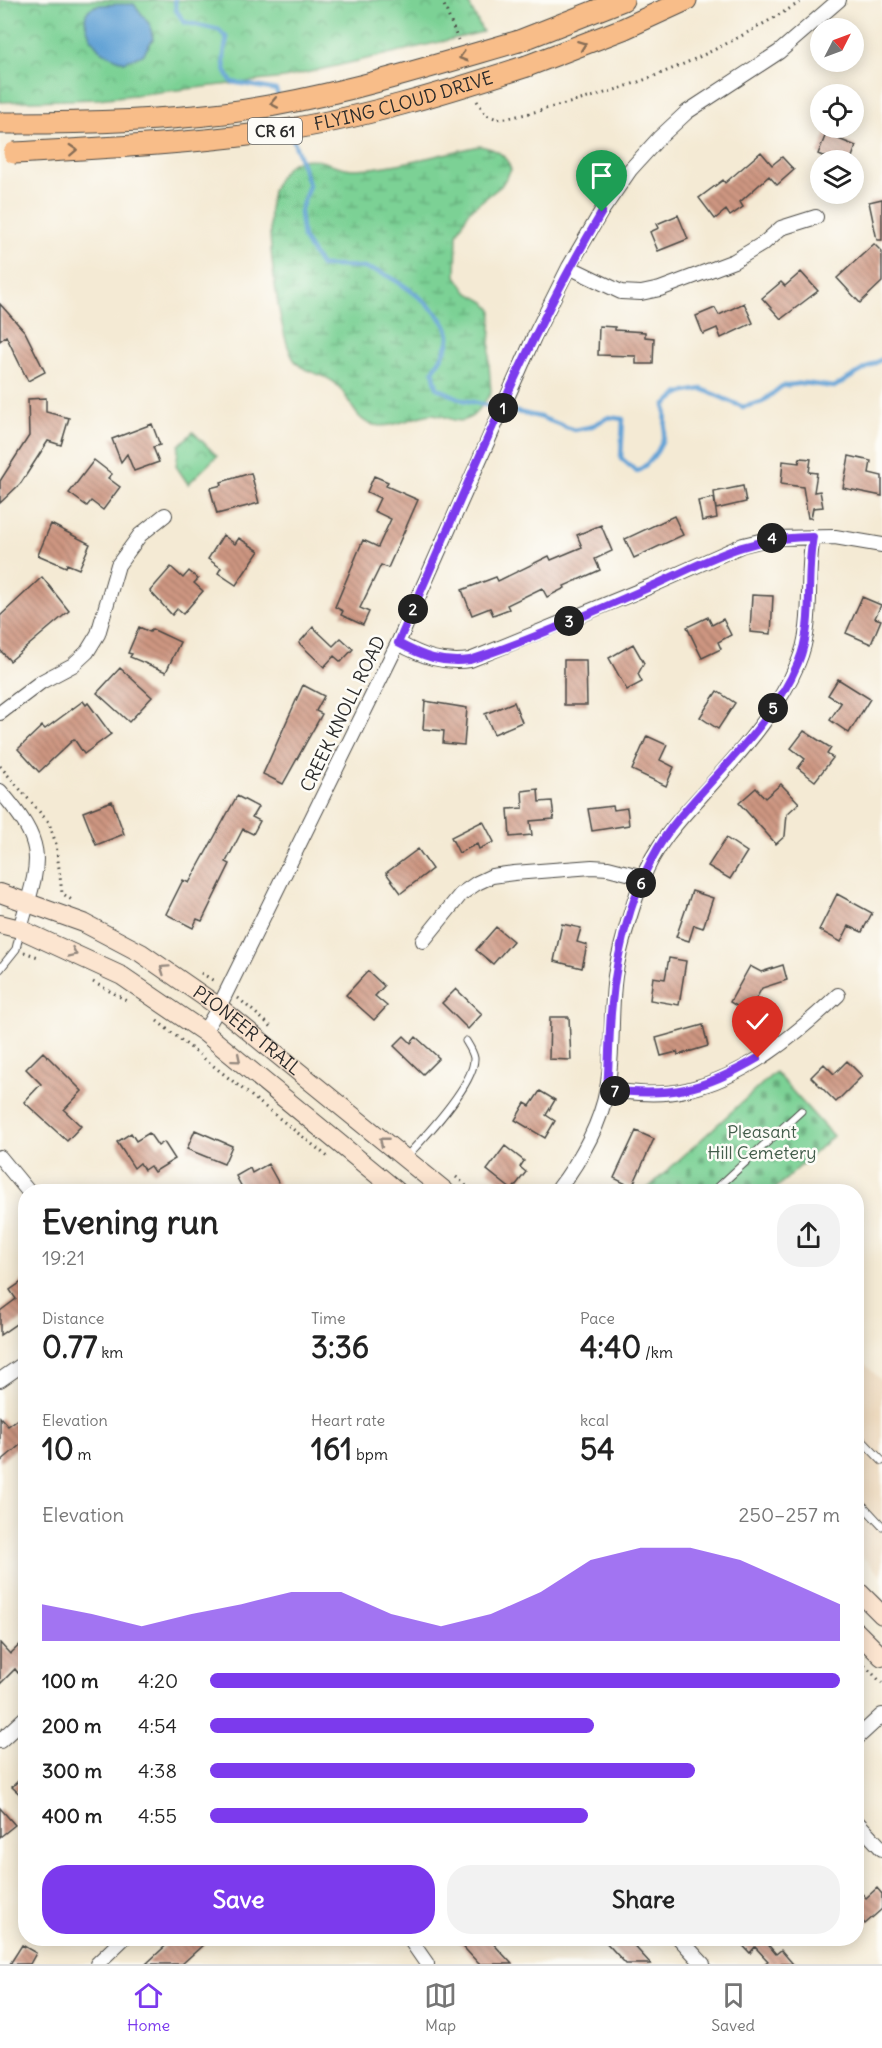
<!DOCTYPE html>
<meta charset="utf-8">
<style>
:root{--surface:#fff;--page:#f2f2f2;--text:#222;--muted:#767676;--line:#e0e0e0;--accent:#7c3aed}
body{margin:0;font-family:Delius,sans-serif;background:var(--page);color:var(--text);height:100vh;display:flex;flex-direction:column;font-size:22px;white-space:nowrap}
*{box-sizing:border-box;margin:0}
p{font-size:20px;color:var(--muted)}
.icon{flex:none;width:33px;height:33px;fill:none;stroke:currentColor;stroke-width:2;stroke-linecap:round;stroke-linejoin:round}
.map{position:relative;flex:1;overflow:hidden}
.drawer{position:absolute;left:18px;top:1184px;width:846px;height:762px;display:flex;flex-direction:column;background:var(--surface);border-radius:24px;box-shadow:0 3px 15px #0003}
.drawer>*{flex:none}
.needle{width:39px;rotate:48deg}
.buttons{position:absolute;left:810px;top:18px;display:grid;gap:12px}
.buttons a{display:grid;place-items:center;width:54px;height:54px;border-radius:50%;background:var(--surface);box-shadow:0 3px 15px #0003;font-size:30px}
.pin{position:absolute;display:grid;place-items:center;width:51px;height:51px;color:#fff;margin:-62px -26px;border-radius:50% 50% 50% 0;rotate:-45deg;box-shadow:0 0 6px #0007}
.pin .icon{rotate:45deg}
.km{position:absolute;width:30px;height:30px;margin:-15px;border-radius:50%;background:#222;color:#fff;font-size:16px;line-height:30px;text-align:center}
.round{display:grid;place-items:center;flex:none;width:63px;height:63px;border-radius:24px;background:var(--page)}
.summary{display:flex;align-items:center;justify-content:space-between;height:102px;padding:0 24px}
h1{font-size:33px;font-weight:700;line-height:45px}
.metrics{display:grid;grid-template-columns:repeat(3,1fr);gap:9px;height:102px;padding:6px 24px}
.metrics div{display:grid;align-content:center}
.metrics b{font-size:30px;font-weight:700}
.metrics small{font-size:16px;font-weight:400}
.metrics p{font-size:16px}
.chart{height:168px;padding:12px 24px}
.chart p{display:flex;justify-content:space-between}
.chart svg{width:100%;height:108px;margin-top:6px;fill:var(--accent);opacity:.7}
.primary-button{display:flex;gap:12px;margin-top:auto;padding:12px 24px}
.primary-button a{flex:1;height:69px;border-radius:24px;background:var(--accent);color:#fff;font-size:24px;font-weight:700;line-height:69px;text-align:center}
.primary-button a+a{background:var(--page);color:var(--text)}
ul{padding:0 24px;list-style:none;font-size:20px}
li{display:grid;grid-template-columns:96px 72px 1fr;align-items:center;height:45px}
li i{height:15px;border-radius:8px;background:var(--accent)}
.tabs{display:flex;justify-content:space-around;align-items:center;height:84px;border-top:2px solid var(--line);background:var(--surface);font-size:16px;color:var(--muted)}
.tabs a{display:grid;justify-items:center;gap:3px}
.tabs .on{color:var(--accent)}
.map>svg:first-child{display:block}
.built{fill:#ecd7ba}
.wetland{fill:url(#wetland-marsh);stroke:#537e60;stroke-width:1.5}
.cemetery{fill:url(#cemetery-stones);stroke:#537e60;stroke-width:1.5}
.park{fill:url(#park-crowns);stroke:#537e60;stroke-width:1.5}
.water{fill:#62a2d5;stroke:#466680;stroke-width:1.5}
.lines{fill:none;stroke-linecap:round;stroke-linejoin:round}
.stream{stroke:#62a2d5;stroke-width:4.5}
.building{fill:url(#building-back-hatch)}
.lane-casing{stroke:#494844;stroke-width:9}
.street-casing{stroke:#494844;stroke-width:16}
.secondary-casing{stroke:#494844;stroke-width:20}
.primary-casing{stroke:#494844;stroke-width:23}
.path{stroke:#494844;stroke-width:3;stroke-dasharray:1.5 4.5;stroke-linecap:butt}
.lane{stroke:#fff;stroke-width:7}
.street{stroke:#fff;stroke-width:14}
.secondary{stroke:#fce5d0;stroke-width:18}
.primary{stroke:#f8bd89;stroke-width:21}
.primary-bridge-casing{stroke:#494844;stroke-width:23;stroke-linecap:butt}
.primary-bridge{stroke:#f8bd89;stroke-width:21}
.oneway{stroke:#876d55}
.oneway2{stroke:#94887e}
.route-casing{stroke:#fff;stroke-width:12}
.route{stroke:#7c3aed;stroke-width:8}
.labels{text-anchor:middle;stroke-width:5;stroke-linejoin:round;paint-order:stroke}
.shield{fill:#fdfcf7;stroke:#6a6a68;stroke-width:1.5}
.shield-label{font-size:16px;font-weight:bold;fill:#2b2b2b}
.street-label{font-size:18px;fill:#2b2b2b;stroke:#fdfcf7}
.park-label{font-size:18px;fill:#435d4b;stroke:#fdfcf7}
</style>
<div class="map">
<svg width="882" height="1964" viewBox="0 0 882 1964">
<defs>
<pattern id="wetland-marsh" width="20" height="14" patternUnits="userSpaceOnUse" patternTransform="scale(1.5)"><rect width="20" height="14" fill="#7bd195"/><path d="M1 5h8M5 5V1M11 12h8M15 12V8" fill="none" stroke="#65aa7a"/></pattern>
<pattern id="cemetery-stones" width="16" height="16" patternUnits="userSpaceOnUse" patternTransform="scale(1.5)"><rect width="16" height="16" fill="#7bd195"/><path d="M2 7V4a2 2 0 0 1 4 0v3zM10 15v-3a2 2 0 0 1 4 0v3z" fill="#65aa7a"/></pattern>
<pattern id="park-crowns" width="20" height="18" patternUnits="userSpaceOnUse" patternTransform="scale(1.5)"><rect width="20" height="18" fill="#7bd195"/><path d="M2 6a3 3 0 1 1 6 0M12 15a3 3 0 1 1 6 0" fill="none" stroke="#65aa7a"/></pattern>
<pattern id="building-back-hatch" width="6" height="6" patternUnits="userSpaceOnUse" patternTransform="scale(1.5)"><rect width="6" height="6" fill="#ce9681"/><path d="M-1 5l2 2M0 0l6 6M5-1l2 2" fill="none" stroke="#a77b6a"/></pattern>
</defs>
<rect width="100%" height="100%" fill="#fdfcf7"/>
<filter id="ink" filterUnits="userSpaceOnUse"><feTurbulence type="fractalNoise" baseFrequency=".0167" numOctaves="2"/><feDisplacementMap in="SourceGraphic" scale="12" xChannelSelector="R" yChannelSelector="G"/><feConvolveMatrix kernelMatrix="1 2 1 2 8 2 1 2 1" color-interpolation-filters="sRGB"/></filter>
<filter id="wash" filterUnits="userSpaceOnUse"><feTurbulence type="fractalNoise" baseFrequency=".008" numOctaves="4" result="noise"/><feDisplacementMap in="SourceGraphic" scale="24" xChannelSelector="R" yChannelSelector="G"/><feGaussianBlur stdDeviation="1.35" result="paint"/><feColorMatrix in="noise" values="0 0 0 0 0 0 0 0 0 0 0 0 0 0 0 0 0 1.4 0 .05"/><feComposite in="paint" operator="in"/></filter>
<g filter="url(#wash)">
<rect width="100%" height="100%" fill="#f4ead4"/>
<path class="built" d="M856,1355l26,26v196l-25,-26z"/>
<path class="wetland" d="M480,146c16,3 26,8 31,24l-10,16 -32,25 -12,23 -1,42 11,16 18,10 7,8 -3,54 2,29c-9,12 -19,32 -37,27 -7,-2 -16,-6 -22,-6 -19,2 -39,15 -58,11 -19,-3 -24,-27 -36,-39 -12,-14 -35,-11 -45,-28 -15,-25 -29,-137 -21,-166 3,-10 12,-24 21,-29 23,-11 39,6 62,6 35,0 89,-16 125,-23z"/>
<path class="cemetery" d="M775,1072l58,64 -60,55h-128z"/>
<path class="park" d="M0,0h467l16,32 -199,46 -186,21 -98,3z
M193,432l24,24 -29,28 -12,-18 3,-21z"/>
<path class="water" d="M134,4l16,21 3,14 -10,16 -19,7c-7,-4 -19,-7 -25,-13 -9,-10 -24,-38 -3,-43 12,-3 26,-1 38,-2z"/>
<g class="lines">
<path class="stream" d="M175,0l1,10 8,12 35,8 8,8c-4,18 -6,30 5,44l44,8 3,10
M292,136l17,49 -9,27 3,26 18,28c19,0 36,-1 55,5 21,6 73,44 73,66 0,11 -11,25 -16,34l4,17 26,12 77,17 34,13 16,-3 19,-10 14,2 -2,39 16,14c25,-18 31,-37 28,-67l15,-12 22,-4 41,18 19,-5 20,-16 22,-3 30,4 48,-28"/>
</g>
<g id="blocks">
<path class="building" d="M826,134l30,12 -5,14h-19l-14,-6z
M761,152l11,13 10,-8 12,13 -17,15 -8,-9 -29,26 3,5 -13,9 -4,-6 -11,9 -16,-21 24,-18 2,3z
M882,199v41h-5l-8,-38z
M678,215l10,24 -30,12 -8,-19 9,-4 -2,-4z
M874,244l8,8v30l-22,21 -23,-25z
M801,272l17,19 -37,28 -19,-21 19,-16 4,4z
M744,303l9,20 -32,15 -4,-10 -14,6 -7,-18 19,-8 4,7z
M0,304l25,28 20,40 -17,9 -22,-45 -6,5z
M599,326l16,1v3l30,2v5l9,1 -1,26h-17v-8l-38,-1z
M46,398v14l23,6 -8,27 -13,-4 -27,42 -21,20v-22l29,-45 -1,-37z
M152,424l8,21 -7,2 6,15 -25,9 -7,-17 -6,8 -9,-23z
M849,456l22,5 -2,12 13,3v20l-39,-8z
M800,458l11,1 -2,13 8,1 -3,19 6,-1 3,16 -10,1 -2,10h-3l-5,-31 -22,-3 2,-23 16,2z
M94,460l18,14 -4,4 12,9 -17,23 -12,-9 -4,5 -18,-13z
M251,473l8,30 -42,11 -7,-26 12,-3 -1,-3z
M374,476l14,6 -2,4 32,14 -30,68 -7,-3 -21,43 9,4 -6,13 -22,-10 2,-4 -8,-4 28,-67 15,7 13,-28 -17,-8 6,-13 -13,-6z
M743,486l3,16 -30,7 -2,-17z
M714,498l3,20 -15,3 -4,-20z
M674,516l9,19 -49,23 -9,-19z
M51,524l39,20 -11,25 -12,-5 -1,3 -28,-12z
M601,525l11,26 -17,8 5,11 -36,16 1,2 -18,9 -5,-9 -35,17 2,4 -16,6 -3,-7 -18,7 -10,-25 34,-13 2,4 51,-25 2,4 31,-13 -5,-12z
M223,535l12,9 4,-6 20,13 -23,34 -18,-12 3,-5 -13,-9z
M171,567l12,11 6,-7 9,8 -4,4 9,8 -20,23 -6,-5 -5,6 -22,-24z
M42,577l27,34 -59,50 -10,-11v-34z
M752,595l21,1 -2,38 -21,-2z
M862,597l19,8 -6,13 6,2 -10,24 -25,-11z
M708,617l4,8 11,-6 8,16 -13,7 3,7 -19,9 -15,-31z
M139,627l11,5 2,-3 28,13 -14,30 -36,-15 2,-3 -4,-1z
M313,627l20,19 8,-8 12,11 -12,13 -7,-6 -10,11 -25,-24z
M633,644l11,19 -6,11 4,8 -15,8 -18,-32z
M564,660h22l1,45h-23z
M120,668l32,29 -23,25 -32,-29z
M838,679l32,20 -21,34 -19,-13 11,-17 -13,-8z
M303,685l21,11 -8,15 6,3 -39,70 -20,-10z
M717,691l18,12 -17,26 -18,-12z
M83,701l3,4 2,-2 23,31 -27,20 -10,-15 -35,33 -21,-23 24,-23 3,3z
M425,701l42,7 -3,37 -21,-2 1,-12 -21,-2z
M514,702l8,20 -28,12 -9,-20z
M804,731l27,17 -4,6 6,4 -18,23 -17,-13 7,-9 -14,-11z
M647,736l20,9 -7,15 14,7 -8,19 -34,-16z
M781,784l18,19 -12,11 -2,22 -9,8 -37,-41 17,-15 9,10z
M538,789l1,13 13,-1 2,18 -24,2 2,14 -22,2 -2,-28 15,-1 -1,-17z
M237,796l21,11 -6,10 8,4 -7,13 -10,-5 -17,33 4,2 -28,57 -5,-2 -4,9 -27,-14 17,-34 6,3z
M112,801l12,33 -28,11 -13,-33z
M613,806l1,4 13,-2 2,17 -37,6 -4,-22z
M483,821l11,21 -15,7 -2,-5 -18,9 -8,-16z
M726,838l21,14 -17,27 -22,-13z
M418,849l14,20 -31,24 -15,-20z
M692,891l21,7 -10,30 -9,-3 -5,16 -13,-4z
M837,894l35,19 -10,19 -13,-6 -8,16 -22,-12z
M562,924l19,4 -4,14 10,3 -5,23 -28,-7z
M496,927l17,14 -20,23 -17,-14z
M669,958l17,3 -7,44 -29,-5 3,-23 12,2z
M783,965l4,15 -25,8 -14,25 -18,-11 20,-36 11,6z
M368,971l16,15 -9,10 12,10 -13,14 -28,-25z
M456,989l26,25 -14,15 -26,-26z
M550,1017h19l2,43 -22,-1z
M703,1025l5,21 -30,9 -1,-3 -16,4 -5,-18z
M404,1036l7,7 5,-6 23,21 -16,16 -29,-28z
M43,1052l39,39 -18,19 17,16 -14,15 -43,-39 17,-18 -15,-15z
M847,1061l15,15 -26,26 -25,-25 13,-13 10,10z
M540,1091l15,9 -9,15 9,6 -10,17 -30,-18 10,-17 5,3z
M195,1130l37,16 -8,18 -37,-15z
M636,1131l18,8 -22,48 -18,-9z
M131,1133l5,8 13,-8 9,13 6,-4 11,17 -21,13 -4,-6 -6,4 -4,-7 -6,5 -17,-26z
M505,1146l19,15 -4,6 6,5 -14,18 -25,-20z
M268,1164l15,27h-39l-8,-15 14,-8 2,5z
M26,1279v38l-26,18v-24l16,-12 -6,-9z
M26,1413v27l-26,22v-45l8,9z
M26,1639v26l-8,8 -3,-4 -15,15v-41l10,11z
M26,1773v27l-14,-13z
M0,1808l15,17 -15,12z
M856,1887l10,11 11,-10 5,6v15l-17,15 -9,-10z
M174,1938h25l5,6 -22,20h-36z
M455,1938h33l24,26h-33z
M602,1938h25l24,26h-25z
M736,1938h30l-2,2 12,14 5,-4 12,14h-29l4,-3 -13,-14 -5,6z
M22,1945l14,8 -6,11h-20z"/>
</g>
</g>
<g filter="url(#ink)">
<use href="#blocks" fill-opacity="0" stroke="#494844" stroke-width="1.5"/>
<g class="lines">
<defs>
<path id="lane" d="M0,969l16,-20 4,-18
M405,1158c18,-19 70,-74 69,-100 -1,-6 -5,-12 -8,-17
M714,1191l87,-80
M856,1434l26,27
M856,1498l26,28"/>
<path id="street" d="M569,267l52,25 20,1 19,-4 74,-28 30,-18 17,-15 35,-11
M398,643c24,13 44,21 72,17l181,-74 92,-41 29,-7 63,-1 47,8
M0,713l41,-31 32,-17 14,-13 11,-18 20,-69 22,-30 25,-20
M0,791c50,57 39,70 20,138
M423,941l38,-47 16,-11 15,-7 22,-3 78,-6 16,1 35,9
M204,1032l15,-25 179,-364 136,-306 35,-70 32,-55 29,-42 29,-32 28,-26 92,-60 60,-52
M607,1090c26,3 53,6 79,0 58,-12 110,-55 152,-95
M0,1157l28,34
M557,1191c22,-29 43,-65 50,-102 7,-37 3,-76 8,-113 5,-32 16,-65 27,-96 16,-42 47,-70 75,-102 31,-34 63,-72 81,-115 17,-40 7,-84 15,-126
M0,1380l26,-18
M856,1739l26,-24
M0,1741l26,-24
M856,1821l26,28
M409,1938l18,26
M679,1938l24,26
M97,1964l27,-26"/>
<g id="secondary">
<path id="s1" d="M0,893l84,30 57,30 78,54 226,184"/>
<path d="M0,924l20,5 102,47 82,56 193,159"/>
<path d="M856,1589l26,26"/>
<path d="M856,1631l26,26"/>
</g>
<path id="primary" d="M519,41l104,-41
M527,66l96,-37 63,-29
M0,123h16"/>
</defs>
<use href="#lane" class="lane-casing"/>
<use href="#street" class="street-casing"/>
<use href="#secondary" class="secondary-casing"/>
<use href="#primary" class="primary-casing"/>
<path class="path" d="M442,0l16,40
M477,101l9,14 12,4c21,-2 42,-9 63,-14 94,-23 160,-55 243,-105
M0,766l49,57 7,21 6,49 11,8
M24,952l17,6
M201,973l15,9
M93,982l33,18
M238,998l36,31
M157,1021l171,136
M456,1177l16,14
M856,1567l8,8
M856,1657l26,26"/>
<use href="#lane" class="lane"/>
<use href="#street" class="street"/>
<use href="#secondary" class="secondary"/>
<use href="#primary" class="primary"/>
<defs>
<g id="primary-bridge">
<path d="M16,123c70,0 139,-2 208,-10 101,-13 198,-44 295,-72"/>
<path id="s2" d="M14,153c87,-5 173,-9 258,-21 87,-13 172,-39 255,-66"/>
</g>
</defs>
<use href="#primary-bridge" class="primary-bridge-casing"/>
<use href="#primary-bridge" class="primary-bridge"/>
</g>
<defs><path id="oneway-chevron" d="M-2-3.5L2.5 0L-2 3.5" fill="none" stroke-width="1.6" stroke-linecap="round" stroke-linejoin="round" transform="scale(1.5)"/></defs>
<g class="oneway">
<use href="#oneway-chevron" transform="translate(582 45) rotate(-21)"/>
<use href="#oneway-chevron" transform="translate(463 57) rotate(164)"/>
<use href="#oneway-chevron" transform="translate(274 103) rotate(169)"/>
<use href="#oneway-chevron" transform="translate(73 150) rotate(-3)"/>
</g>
<g class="oneway2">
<use href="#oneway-chevron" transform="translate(73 953) rotate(25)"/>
<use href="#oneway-chevron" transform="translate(164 969) rotate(-145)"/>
<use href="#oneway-chevron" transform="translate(237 1059) rotate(40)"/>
<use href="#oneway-chevron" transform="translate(383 1141) rotate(-141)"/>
</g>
</g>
<g class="lines" filter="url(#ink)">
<defs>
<path id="route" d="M602,212c-81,135 -140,288 -204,431 24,13 44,21 72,17 61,-20 123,-48 182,-74 60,-27 92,-49 161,-49 -8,42 2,86 -15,126 -26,62 -77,104 -119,155 -43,51 -63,129 -68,195 -2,26 -2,51 -4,77 64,7 95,1 151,-32"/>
</defs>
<use href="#route" class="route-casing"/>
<use href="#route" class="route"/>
</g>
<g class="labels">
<rect class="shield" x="248" y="118" width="54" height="26" rx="4.5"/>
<g class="shield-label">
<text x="275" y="137">CR 61</text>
</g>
<g class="street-label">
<text dy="6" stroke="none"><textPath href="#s2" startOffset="394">FLYING CLOUD DRIVE</textPath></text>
<text transform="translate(343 714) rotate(-64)" y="6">CREEK KNOLL ROAD</text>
<text dy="6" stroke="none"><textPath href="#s1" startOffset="285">PIONEER TRAIL</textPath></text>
</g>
<g class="park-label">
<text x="762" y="1138">Pleasant<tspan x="762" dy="21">Hill Cemetery</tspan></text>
</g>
</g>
</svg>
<div class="buttons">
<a><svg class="needle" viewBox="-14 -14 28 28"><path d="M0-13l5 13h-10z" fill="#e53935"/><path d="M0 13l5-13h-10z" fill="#767676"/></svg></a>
<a><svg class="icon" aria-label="locate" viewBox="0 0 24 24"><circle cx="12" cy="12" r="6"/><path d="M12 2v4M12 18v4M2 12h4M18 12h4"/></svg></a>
<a><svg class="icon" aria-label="layers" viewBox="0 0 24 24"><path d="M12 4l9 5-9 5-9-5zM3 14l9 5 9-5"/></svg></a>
</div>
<div class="pin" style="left:602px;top:212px;background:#1e9e55"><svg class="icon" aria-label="arrive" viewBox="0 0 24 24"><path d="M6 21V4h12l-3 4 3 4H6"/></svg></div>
<div class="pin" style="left:758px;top:1058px;background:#d93025"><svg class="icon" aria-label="check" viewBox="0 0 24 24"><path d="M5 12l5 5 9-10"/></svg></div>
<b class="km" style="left:503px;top:408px">1</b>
<b class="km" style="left:413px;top:609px">2</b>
<b class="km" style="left:569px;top:621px">3</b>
<b class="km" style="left:772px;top:538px">4</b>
<b class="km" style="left:773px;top:708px">5</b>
<b class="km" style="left:641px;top:883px">6</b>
<b class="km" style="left:615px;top:1091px">7</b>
<section class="drawer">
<div class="summary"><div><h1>Evening run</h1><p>19:21</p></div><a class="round"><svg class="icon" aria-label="share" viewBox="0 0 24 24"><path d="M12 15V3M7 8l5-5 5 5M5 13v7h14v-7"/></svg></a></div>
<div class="metrics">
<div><p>Distance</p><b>0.77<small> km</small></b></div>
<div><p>Time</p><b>3:36</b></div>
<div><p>Pace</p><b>4:40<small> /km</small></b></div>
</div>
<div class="metrics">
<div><p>Elevation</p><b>10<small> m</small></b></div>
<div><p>Heart rate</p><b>161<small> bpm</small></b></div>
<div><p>kcal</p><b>54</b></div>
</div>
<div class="chart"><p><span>Elevation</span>250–257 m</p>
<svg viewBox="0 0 160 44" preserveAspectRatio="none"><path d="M0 44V29L10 33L20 38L30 33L40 29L50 24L60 24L70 33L80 38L90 33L100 24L110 11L120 6L130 6L140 11L150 20L160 29V44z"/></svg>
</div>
<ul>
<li><b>100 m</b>4:20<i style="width:100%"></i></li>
<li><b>200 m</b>4:54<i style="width:61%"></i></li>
<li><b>300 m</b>4:38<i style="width:77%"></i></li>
<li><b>400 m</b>4:55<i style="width:60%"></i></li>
</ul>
<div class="primary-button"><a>Save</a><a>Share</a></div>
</section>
</div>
<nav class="tabs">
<a class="on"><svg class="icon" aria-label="home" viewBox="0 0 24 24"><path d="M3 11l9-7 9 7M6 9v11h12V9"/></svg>Home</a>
<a><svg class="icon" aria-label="map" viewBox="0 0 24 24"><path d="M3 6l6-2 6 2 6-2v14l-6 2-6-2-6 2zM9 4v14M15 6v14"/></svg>Map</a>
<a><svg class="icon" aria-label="saved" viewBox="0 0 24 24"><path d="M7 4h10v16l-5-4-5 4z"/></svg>Saved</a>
</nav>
